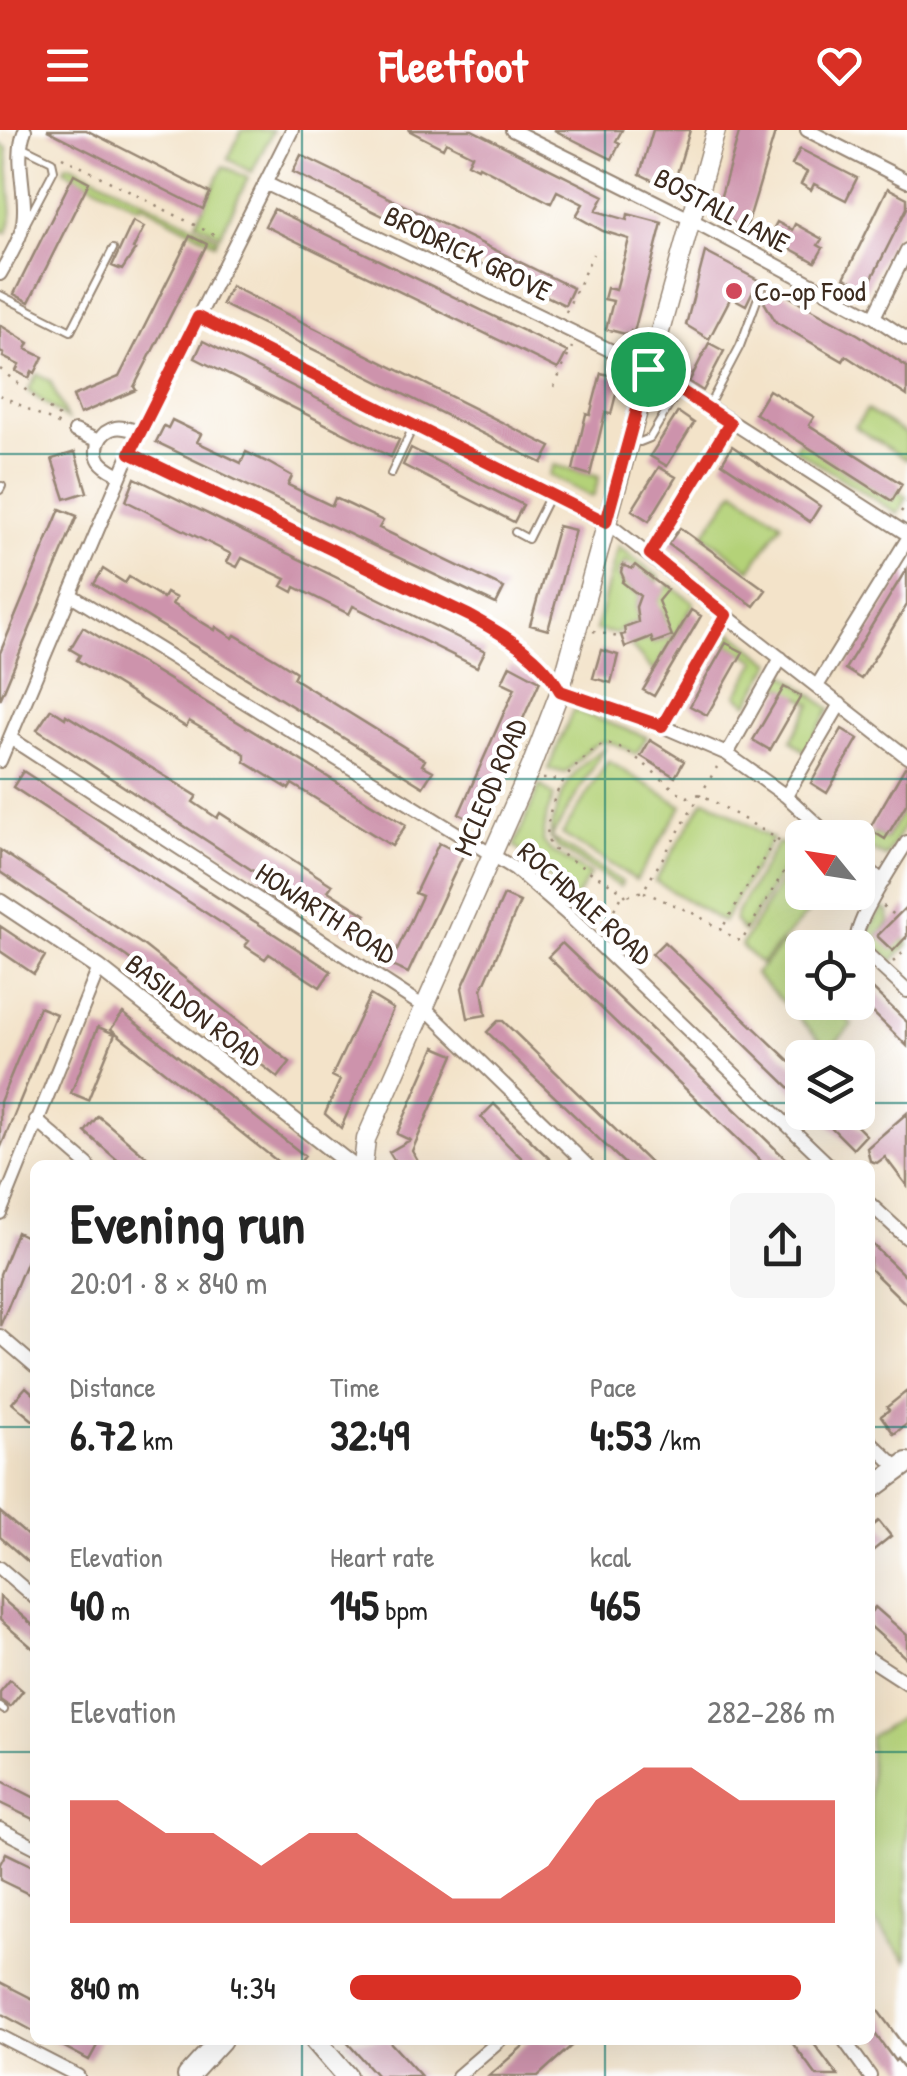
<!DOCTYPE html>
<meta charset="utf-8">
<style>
:root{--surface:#fff;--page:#f6f6f6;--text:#222;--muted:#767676;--accent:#d93025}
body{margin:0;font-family:"Patrick Hand",sans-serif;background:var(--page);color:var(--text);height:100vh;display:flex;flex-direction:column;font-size:38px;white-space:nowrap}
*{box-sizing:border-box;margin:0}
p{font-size:32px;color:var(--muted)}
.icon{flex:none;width:55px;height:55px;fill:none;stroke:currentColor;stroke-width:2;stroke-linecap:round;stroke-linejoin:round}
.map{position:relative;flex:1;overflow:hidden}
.details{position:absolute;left:30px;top:1030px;width:845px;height:885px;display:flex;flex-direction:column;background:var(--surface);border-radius:15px;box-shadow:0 10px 40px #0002}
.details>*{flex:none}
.needle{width:65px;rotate:300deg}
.tools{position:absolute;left:785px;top:690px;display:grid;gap:20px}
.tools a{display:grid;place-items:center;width:90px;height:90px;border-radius:15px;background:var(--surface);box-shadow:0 10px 40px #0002;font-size:50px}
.pin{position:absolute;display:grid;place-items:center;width:85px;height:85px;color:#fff;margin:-42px;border:5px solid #fff;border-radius:50%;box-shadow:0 2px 10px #0007}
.round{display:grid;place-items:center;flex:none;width:105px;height:105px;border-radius:15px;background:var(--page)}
.headline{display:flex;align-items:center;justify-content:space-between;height:170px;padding:0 40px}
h1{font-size:55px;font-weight:700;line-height:75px}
.metrics{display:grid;grid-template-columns:repeat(3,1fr);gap:15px;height:170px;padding:10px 40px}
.metrics div{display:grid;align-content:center}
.metrics b{font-size:42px;font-weight:700}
.metrics small{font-size:28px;font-weight:400}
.metrics p{font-size:28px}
.chart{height:280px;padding:20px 40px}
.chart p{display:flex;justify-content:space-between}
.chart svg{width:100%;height:180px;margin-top:10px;fill:var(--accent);opacity:.7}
ul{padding:0 40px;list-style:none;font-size:32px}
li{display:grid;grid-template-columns:160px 120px 1fr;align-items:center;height:75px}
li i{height:25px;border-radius:12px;background:var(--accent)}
header{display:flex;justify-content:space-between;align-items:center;height:130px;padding:0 40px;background:var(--accent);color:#fff;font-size:45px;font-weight:700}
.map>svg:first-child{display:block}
.green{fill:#b4d278;stroke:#787e4b;stroke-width:2.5}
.building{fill:#cd93ac}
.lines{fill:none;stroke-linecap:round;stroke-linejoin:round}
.service-casing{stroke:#978674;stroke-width:10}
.minor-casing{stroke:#978674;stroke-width:16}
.tertiary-casing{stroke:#978674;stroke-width:19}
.secondary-casing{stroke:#978674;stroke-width:21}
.primary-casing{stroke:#978674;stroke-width:24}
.path{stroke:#978674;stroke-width:2.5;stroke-dasharray:2.5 8;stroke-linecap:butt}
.service{stroke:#fff;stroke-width:6}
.minor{stroke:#fff;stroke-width:12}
.tertiary{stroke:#fff;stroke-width:15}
.secondary{stroke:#fff;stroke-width:18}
.primary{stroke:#fff;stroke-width:20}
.route-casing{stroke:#fff;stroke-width:20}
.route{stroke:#d93025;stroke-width:12}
.grid{fill:none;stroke:#0f766e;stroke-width:2.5;stroke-opacity:0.55}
.poi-dot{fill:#d1495b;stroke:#fff;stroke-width:4}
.labels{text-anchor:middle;stroke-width:9;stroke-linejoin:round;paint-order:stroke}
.street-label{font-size:28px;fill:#3b2a1e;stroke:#fff}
.poi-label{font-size:28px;fill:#3b2a1e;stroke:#fff;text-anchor:start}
</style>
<header><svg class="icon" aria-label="menu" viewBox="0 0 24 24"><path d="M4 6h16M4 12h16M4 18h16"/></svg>Fleetfoot<svg class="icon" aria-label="heart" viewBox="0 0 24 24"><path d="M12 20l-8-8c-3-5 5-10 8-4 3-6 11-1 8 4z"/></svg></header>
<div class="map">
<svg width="907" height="1946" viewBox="0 0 907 1946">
<rect width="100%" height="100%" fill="#fff"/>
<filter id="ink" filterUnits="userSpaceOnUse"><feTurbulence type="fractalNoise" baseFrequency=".01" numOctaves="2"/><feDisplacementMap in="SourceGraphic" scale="20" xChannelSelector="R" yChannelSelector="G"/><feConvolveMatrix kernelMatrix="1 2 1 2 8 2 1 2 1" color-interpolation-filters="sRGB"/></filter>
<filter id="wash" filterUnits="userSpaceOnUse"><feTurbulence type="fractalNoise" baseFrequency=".0048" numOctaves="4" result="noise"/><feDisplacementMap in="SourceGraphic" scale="40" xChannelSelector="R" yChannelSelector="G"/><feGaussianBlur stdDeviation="2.25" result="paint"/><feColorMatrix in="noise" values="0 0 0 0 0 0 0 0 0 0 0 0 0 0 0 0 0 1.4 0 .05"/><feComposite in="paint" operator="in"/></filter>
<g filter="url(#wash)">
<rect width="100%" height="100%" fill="#f3e3c9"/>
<path class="green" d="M242,0h31l-21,42 -24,-13z
M0,14l7,4 5,68 -5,17 -7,-3z
M71,34l147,74 -3,5 -74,-39 -2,3 -75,-37 2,-5z
M224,36l24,12 -28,57 -24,-13z
M37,244l13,7 17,38 -39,-28z
M867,280l40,25v25l-52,-33z
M799,311l93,59 6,-9 9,6 -9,17 -103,-65z
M554,335l45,12 -5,18 -2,2 -43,-22z
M735,360l47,33 -32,47 -46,-36z
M618,416l42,32 -3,4 -31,-21 -9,13 5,8 18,14 -4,11 1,7 7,5 -20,8 -8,7 -20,-4z
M669,454l25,19 -40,69 -24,-27 21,-8 2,6 18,-7 -9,-26 -10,-1z
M733,503l39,30 -24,41 -11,-9 20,-34 -31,-18z
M784,543l46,36 -25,43 -14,-12 20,-36 -34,-20z
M573,580l74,27 -11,18c-39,-25 -41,-12 -70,18l-18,-4z
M604,619l-53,89 71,44 -2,5 -62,-39 -8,-10c5,-36 20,-71 54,-89z
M608,631l74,45 -46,74 -74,-46z
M540,655l14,11 -7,18 -4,27 7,9 40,25 -15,25 -61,-54z
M704,670l6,1 62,38 -49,83 -68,-41z
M907,673v18l-21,36 -20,-10 9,-14 11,6z
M778,712l16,9 -50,81 -10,-12 4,-10z
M802,717v45l24,1 -65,71 -20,-18z
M882,778l6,3 1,12 -11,12 26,4 3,3v3l-15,16 -22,-22 -2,-8z
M783,814l19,23v35l31,1 19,22 -23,24 -74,-75z
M907,1584v247l-37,-45v-179z"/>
<g id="blocks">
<path class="building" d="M47,0h39l124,63 -7,16z
M408,0h64l132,66 -8,15 31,9 1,-6 34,9 -28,109 -3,-1 -2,4 -23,-6 7,-28 -9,-2 3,-11 9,2 13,-51 -26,-8 -27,-15 7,-12 -26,-13 -6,12 -72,-37 -1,2 -10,-5 4,-8 -26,-13 -3,6z
M554,0h68l-6,11 4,2 -8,16z
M653,0h37l-18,60 -32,-16z
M740,0h29l6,3 -29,96 -30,-16z
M800,19l57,29 -11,22 -32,-16 -3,6 -10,-6 6,-12 -15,-7z
M301,25l272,133 -8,17 -272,-133z
M74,44l15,8 -60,120 -15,-8z
M888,58l19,10v10l-42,84 -15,-7 2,-4 -8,-3z
M274,79l293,143 -9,17 -293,-143z
M133,91l11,6 -11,22 2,1 -13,20 -10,-4z
M777,92l15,8 3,-6 27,15 -4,6 5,3 -8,14 -46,-25z
M190,106l17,8 -73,143 2,3 -56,24 -7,-18 46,-19z
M705,122l53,28 -12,25 -15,-8 -22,42 -23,-14z
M231,156l320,161 -9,16 -320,-159z
M770,156l89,49 48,32v29l-61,-40 -3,5 -67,-39 -12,-20z
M0,195l29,18 -3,6 17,8 -8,16 -3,-2 -3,7 -13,-7 3,-6 -16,-8 1,-3 -4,-2z
M203,211l196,99 -8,17 -196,-99z
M709,213l15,8 -21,40 -14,-9z
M601,243l19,5 -9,36 -6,-1 -15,62 -17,-5 13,-56 4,1z
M769,260l45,27 -5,8 93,59 -10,17 -137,-88z
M678,282l16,11 -27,43 -17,-10z
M172,290l29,14 -4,8 44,21 5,-11 23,11 23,13 -4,9 44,21 3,-8 15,7 33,16 -4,7 125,60 -8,16 -340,-162 8,-16 4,2z
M732,316l88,60 -10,16 -88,-59z
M411,318l112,57 -9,17 -111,-57z
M75,322l12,40 -22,7 -13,-40z
M659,337l17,10 -27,44 -17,-11z
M135,348l350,173 -8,16 -124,-61 -4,8 -54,-27 -2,5 -11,-6 4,-7 -44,-21 -5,9 -10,-5 4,-8 -105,-53z
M60,379l17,7 -77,184v-47z
M558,396l17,4 -27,100 -18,-5z
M680,398l86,62 -12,16 -86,-62z
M623,435l9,4 3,-4 32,25 -9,11 14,35 -19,7 -2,-6 -26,10 -4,-12 4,-1 -1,-7 14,-5 -2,-15 4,-11 -18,-14 2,-3 -3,-7z
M907,438v37l-46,74 -16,-10z
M103,439l22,14 4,-6 34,21 3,-5 10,5 -4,6 43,26 1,-3 17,11 2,-3 44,26 17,11 -3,6 132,82 -3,5 11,6 -10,16 -329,-203z
M691,480l10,6 -47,80 -11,-6z
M83,497l323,198 -14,21 -100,-62 -3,5 -10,-6 -34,-21v-8l-30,-18 -26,-15 -3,6 -109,-67 3,-5 -10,-6z
M726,513l17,9 -36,63 -17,-9z
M601,520l17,5 -7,28 -18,-5z
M510,535l30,16 -62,138 -7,-3 -2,3 -10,-5 56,-126 -13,-6z
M784,557l17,9 -31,54 -17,-10z
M51,579l14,9 1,-3 131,81 -4,6 24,16 3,-5 112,72 -4,6 38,24 -13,21 -316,-206z
M842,599l16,10 -31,54 -16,-10z
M650,610l34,21 -9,16 -34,-21z
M905,637h2v36l-22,36 -16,-10z
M23,641l308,200 -11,16 -51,-33 -4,5 -20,-13 4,-5 -236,-154z
M439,713l24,12 -55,118 -18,-8 32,-69 -7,-3z
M0,720l143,95 147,117 -12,16 -151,-121 -127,-85z
M504,765l16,7 -38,87 4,26 -18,3 -6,-30z
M907,776v30l-14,15 -16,-15z
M0,796l45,30 -11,18 -34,-23z
M664,812l138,131v27l-150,-146z
M562,813l183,176 47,46h-27l-140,-134 -77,-74z
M858,845l49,47v24l-49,-48z
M370,865l23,14 -52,119 -16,-14 15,-34 -8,-4z
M39,877l17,7 -56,135v-47z
M123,883l182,143 -7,9h-16l-171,-136z
M498,891h5l149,144h-26l-139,-133z
M98,897l17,7 -27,66 -17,-7z
M435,917l19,8 -42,96 8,14h-23l-8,-13 21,-12 -13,-6z
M494,974l26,26 36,35h-27l-19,-18 -29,-30z
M816,982h27l23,23 -13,14z
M907,983v73l-22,-29 -8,6 -7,-2 -3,-13z
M98,986l10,8 48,41h-33l-38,-33z
M17,1102l18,9 -35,85v-52z
M870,1112l37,36v27l-37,-36z
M26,1257l9,8v27l-23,-19z
M907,1261v33l-13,10 -13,-18 8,-6 -2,-3z
M0,1382l35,30v26l-35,-31z
M879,1391l12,15 -21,17v-25z
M0,1467l35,30v23l-35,-30z
M875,1477l32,28v24l-37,-33v-13z
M10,1550l13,11 -13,16 -10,-7v-8z
M0,1650l35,18v22l-35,-17z
M6,1723l29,14v30l-35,-17v-16z
M0,1852l35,18v32l-35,-19z
M870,1870l37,50v22l-10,-13 -2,2 -25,-34z
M51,1910h49l-11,20z
M345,1910h43l33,36h-44z
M530,1910h48l-40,36h-49z
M790,1910h21l27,36h-21z"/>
</g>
</g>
<g filter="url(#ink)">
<use href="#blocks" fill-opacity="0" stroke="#978674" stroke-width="2.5"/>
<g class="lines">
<defs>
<path id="service" d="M21,16l31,15 2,9 -28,53
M0,165l71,36 42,-82
M708,277l32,-61 23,-62
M631,310l9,2 10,-4 29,-49
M391,344l23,-49
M0,360l2,-4
M515,402l13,7 22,-44
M650,424l80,-131
M0,1577l4,3"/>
<path id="minor" d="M512,0l178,89 184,98 33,22
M807,0l100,51
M265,53l384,186 258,165
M0,144c7,-13 17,-28 21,-42 10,-34 -9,-69 4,-102
M199,187l407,205 301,235
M874,187l33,-67
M75,301l24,10
M130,323l340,163c34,19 73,40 90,75l102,35 65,28 59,42 46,42
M120,345c-7,-4 -15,-7 -20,-14 -8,-13 1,-30 15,-33 8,-2 17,2 25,4
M71,465l444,274 52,45 262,251
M817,556l90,-146
M662,596l64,-111
M10,608l414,269 163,158
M727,624l54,-96
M0,631l130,-308 162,-323
M786,666l54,-92
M907,712c-10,16 -53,82 -50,97 1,6 5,9 9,14l41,38
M858,730l25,22
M36,990l52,45
M870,1074l37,34
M0,1083l99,-245
M0,1206l35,30
M870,1311l29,28
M0,1438l35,30
M870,1529l37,24
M0,1699l35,18
M0,1906l78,40
M844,1910l26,36
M458,1946l42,-36"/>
<path id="tertiary" d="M0,772l99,66 252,197"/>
<path id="secondary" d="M363,1035l3,-26 164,-370 30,-78 156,-561"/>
<path id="primary" d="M870,1360l37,-27
M315,1910l31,36
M188,1946l33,-36"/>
</defs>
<use href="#service" class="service-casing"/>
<use href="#minor" class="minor-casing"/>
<use href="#tertiary" class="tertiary-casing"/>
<use href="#secondary" class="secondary-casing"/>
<use href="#primary" class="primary-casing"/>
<path class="path" d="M62,27l158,81
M566,182l27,-58
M0,239l64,52
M554,257l18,-40
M0,265l60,30
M901,382l6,-9
M593,501l29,7
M543,649l21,1
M777,709l20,11
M644,762l51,22 46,28 61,-100
M626,766l-4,-5 -71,-43c-9,-18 1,-48 11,-65 9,-14 23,-25 35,-36 7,-2 9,-4 16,-2 28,10 48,38 74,52l14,-3 75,44 -55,92
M883,776l13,10
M603,797l18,-29 22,-7 74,-124
M905,808l2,1
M893,832l14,-13"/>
<use href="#service" class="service"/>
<use href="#minor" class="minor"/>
<use href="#tertiary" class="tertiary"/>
<use href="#secondary" class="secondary"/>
<use href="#primary" class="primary"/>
</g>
</g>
<g class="lines" filter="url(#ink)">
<defs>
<path id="route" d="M198,187l408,205 42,-153 82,54 -80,131 76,61 -64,111 -102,-35c-18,-35 -56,-56 -90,-75l-340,-163z"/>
</defs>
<use href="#route" class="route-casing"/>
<use href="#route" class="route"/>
</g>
<path class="grid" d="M302,0v1035M605,0v1035M0,324h907M0,649h907M0,973h802M858,973h49M0,1297h35M870,1297h37M0,1622h35M870,1622h37M302,1910v36M605,1910v36"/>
<circle class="poi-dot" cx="734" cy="161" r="10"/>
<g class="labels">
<g class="street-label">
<text transform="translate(722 80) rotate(28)" y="10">BOSTALL LANE</text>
<text transform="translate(468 123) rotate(26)" y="10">BRODRICK GROVE</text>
<text transform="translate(490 657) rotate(-67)" y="10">MCLEOD ROAD</text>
<text transform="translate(585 773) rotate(42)" y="10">ROCHDALE ROAD</text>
<text transform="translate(326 783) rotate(33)" y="10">HOWARTH ROAD</text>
<text transform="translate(194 880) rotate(38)" y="10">BASILDON ROAD</text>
</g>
<g class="poi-label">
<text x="754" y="171">Co-op Food</text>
</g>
</g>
</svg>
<div class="tools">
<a><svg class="needle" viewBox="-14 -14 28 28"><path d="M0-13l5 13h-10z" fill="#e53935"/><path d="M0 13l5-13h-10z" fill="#767676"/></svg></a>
<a><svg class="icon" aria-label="locate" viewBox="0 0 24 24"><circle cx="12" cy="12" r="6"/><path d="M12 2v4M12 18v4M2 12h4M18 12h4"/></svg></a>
<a><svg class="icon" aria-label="layers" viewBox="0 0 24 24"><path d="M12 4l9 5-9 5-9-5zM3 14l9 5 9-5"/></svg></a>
</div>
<div class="pin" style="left:648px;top:239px;background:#1e9e55"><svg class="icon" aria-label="arrive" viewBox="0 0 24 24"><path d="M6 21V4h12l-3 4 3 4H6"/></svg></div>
<section class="details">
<div class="headline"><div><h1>Evening run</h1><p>20:01 · 8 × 840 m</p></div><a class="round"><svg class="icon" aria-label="share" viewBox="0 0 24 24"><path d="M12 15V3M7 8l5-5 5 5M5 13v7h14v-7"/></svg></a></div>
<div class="metrics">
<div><p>Distance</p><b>6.72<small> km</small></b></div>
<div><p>Time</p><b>32:49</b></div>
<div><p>Pace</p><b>4:53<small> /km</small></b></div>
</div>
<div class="metrics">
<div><p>Elevation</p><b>40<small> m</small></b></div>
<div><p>Heart rate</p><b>145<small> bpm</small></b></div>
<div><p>kcal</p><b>465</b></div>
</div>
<div class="chart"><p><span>Elevation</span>282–286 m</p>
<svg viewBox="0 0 160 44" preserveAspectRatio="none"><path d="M0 44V14L10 14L20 22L30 22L40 30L50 22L60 22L70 30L80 38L90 38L100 30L110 14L120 6L130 6L140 14L150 14L160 14V44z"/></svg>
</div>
<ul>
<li><b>840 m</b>4:34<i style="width:93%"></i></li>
</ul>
</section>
</div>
